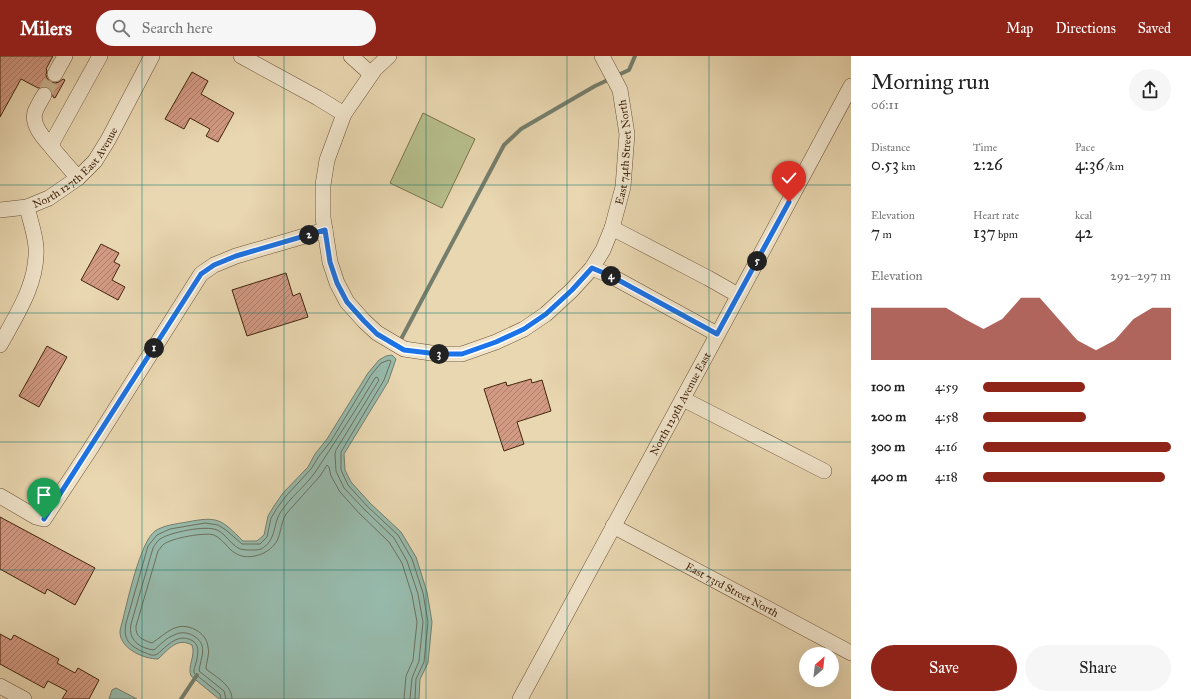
<!DOCTYPE html>
<meta charset="utf-8">
<style>
:root{--surface:#fff;--page:#f6f6f6;--text:#222;--muted:#767676;--accent:#8f2418}
body{margin:0;font-family:"IM FELL Great Primer",serif;background:var(--page);color:var(--text);height:100vh;display:flex;flex-direction:column;font-size:15px;white-space:nowrap}
*{box-sizing:border-box;margin:0}
p{font-size:13px;color:var(--muted)}
.icon{flex:none;width:22px;height:22px;fill:none;stroke:currentColor;stroke-width:2;stroke-linecap:round;stroke-linejoin:round}
.map{position:relative;flex:1;overflow:hidden}
.sheet{display:flex;flex-direction:column;background:var(--surface);width:340px}
.sheet>*{flex:none}
.needle{width:26px;rotate:28deg}
.controls{position:absolute;left:799px;top:591px;display:grid;gap:8px}
.controls a{display:grid;place-items:center;width:40px;height:40px;border-radius:50%;background:var(--surface);box-shadow:0 4px 16px #0002;font-size:20px}
.pin{position:absolute;display:grid;place-items:center;width:34px;height:34px;color:#fff;margin:-41px -17px;border-radius:50% 50% 50% 0;rotate:-45deg;box-shadow:0 0 4px #0007}
.pin .icon{rotate:45deg}
.km{position:absolute;width:20px;height:20px;margin:-10px;border-radius:50%;background:#222;color:#fff;font-size:11px;line-height:20px;text-align:center}
.round{display:grid;place-items:center;flex:none;width:42px;height:42px;border-radius:21px;background:var(--page)}
.summary{display:flex;align-items:center;justify-content:space-between;height:68px;padding:0 20px}
h1{font-size:22px;font-weight:600;line-height:30px}
.metrics{display:grid;grid-template-columns:repeat(3,1fr);gap:6px;height:68px;padding:4px 20px}
.metrics div{display:grid;align-content:center}
.metrics b{font-size:17px;font-weight:600}
.metrics small{font-size:11px;font-weight:400}
.metrics p{font-size:11px}
.chart{height:112px;padding:8px 20px}
.chart p{display:flex;justify-content:space-between}
.chart svg{width:100%;height:72px;margin-top:4px;fill:var(--accent);opacity:.7}
.action{display:flex;gap:8px;margin-top:auto;padding:8px 20px}
.action a{flex:1;height:46px;border-radius:24px;background:var(--accent);color:#fff;font-size:16px;font-weight:600;line-height:46px;text-align:center}
.action a+a{background:var(--page);color:var(--text)}
ul{padding:0 20px;list-style:none;font-size:13px}
li{display:grid;grid-template-columns:64px 48px 1fr;align-items:center;height:30px}
li i{height:10px;border-radius:5px;background:var(--accent)}
header{display:flex;align-items:center;gap:24px;box-sizing:border-box;height:56px;padding:0 20px;background:var(--accent);color:#fff}
header strong{font-size:19px}
nav{display:flex;gap:22px;margin-inline-start:auto;font-size:14px}
.search{width:280px;height:36px;background:var(--page);display:flex;align-items:center;gap:10px;box-sizing:border-box;padding:0 14px;border-radius:22px;color:var(--muted);font-size:15px}
main{display:flex;flex:1;min-height:0}
.map>svg:first-child{display:block}
.park{fill:#b6be8c;stroke:#7c724c}
.water{fill:#97baac;stroke:#757e6c}
.lines{fill:none;stroke-linecap:round;stroke-linejoin:round}
.shore{stroke:#6c705c;stroke-width:1}
.stream{stroke:#757e6c;stroke-width:4}
.building{fill:url(#building-hatch);stroke:#42250d}
.minor-tunnel{stroke:#c8b390;stroke-width:15;stroke-dasharray:15 8;stroke-linecap:butt}
.minor-casing{stroke:#6c5236;stroke-width:16}
.minor{stroke:#f1e5cc;stroke-width:15}
.route-casing{stroke:#fff;stroke-width:8}
.route{stroke:#1a73e8;stroke-width:5}
.grid{fill:none;stroke:#0f766e;stroke-width:1;stroke-opacity:0.55}
.labels{text-anchor:middle;stroke-width:3;stroke-linejoin:round;paint-order:stroke}
.street-label{font-size:11px;fill:#42250d;stroke:#f1e5cc}
</style>
<header>
<strong>Milers</strong>
<div class="search"><svg class="icon" aria-label="search" viewBox="0 0 24 24"><circle cx="10" cy="10" r="6"/><path d="M15 15l6 6"/></svg>Search here</div>
<nav><a>Map</a><a>Directions</a><a>Saved</a></nav>
</header>
<main>
<div class="map">
<svg width="851" height="643" viewBox="0 0 851 643">
<defs>
<pattern id="building-hatch" width="6" height="6" patternUnits="userSpaceOnUse"><rect width="6" height="6" fill="#d29983"/><path d="M-1 1l2-2M0 6l6-6M5 7l2-2" fill="none" stroke="#ac7d6a"/></pattern>
</defs>
<rect width="100%" height="100%" fill="#e9d7b1"/>
<filter id="stains"><feTurbulence type="fractalNoise" baseFrequency=".005" numOctaves="4"/><feColorMatrix values="0 0 0 0 .2 0 0 0 0 .09 0 0 0 0 .02 0 0 0 .5 -.17"/></filter>
<radialGradient id="worn" r=".72"><stop offset=".6" stop-color="#630" stop-opacity="0"/><stop offset="1" stop-color="#630" stop-opacity=".3"/></radialGradient>
<path class="park" d="M423,57l52,26 -33,69 -52,-25z"/>
<path class="water" d="M392,299l4,4 -8,23 -44,72 1,16 6,12 19,21 31,29 15,25 11,35 5,30 -4,41 -8,16 -1,20h-200l-28,-23c-4,-10 5,-20 1,-31 -15,-8 -23,4 -34,14 -14,0 -37,-10 -38,-26 0,-4 1,-7 2,-10 5,-20 18,-81 33,-92 9,-6 21,-7 32,-9 31,-6 34,-3 56,19h14l7,-6 4,-19 6,-10 9,-13 25,-26 7,-13 12,-15 41,-66 11,-13 7,-4z
M116,632l21,11h-28l3,-9z"/>
<g class="lines">
<path class="shore" d="M221,643l-1,-5 -26,-21v-3c2,-8 8,-23 -1,-29 -12,-7 -21,0 -30,8 -2,2 -5,5 -8,6 -4,1 -8,-2 -12,-3 -14,-7 -20,-12 -17,-29l22,-77 9,-11 13,-6 35,-6 13,2 8,5 16,14h18l7,-7 4,-19 6,-10 9,-12 25,-27 8,-13 12,-15 40,-66 10,-12 8,-3 2,1 -7,19 -43,72v18l7,15 19,21 31,29 14,24 11,34 5,29 -4,40 -8,17 -1,20
M226,643l-2,-8 -25,-20c2,-15 10,-27 -7,-36 -6,-3 -12,-3 -18,0 -8,3 -14,10 -20,15 -15,-2 -26,-10 -23,-26l22,-76c2,-3 4,-7 7,-9 11,-7 46,-14 57,-9 9,4 14,15 23,19 4,1 8,1 12,1 3,0 6,0 9,-1 15,-8 12,-24 19,-36 10,-16 26,-27 36,-42 20,-31 40,-61 59,-93l2,-1 2,3 -43,70 -1,4 1,17 8,17 20,21 30,29 13,23 11,33 5,28 -4,39 -7,17 -2,21
M232,643c0,-14 -16,-22 -26,-30 0,-7 4,-15 2,-22 -1,-8 -5,-13 -12,-17 -19,-10 -29,3 -44,13 -9,-3 -17,-6 -16,-17l22,-75c2,-2 4,-6 6,-7 8,-6 41,-12 50,-9 9,4 14,14 21,18 12,8 31,2 39,-8 7,-7 6,-21 12,-31l34,-38 7,-11 2,2 2,9 9,16 19,21 30,29 13,21 10,32 5,27 -4,38 -7,16 -2,23"/>
<path class="stream" d="M616,20l13,-6 6,-14
M399,287l105,-198 17,-16 74,-43 15,-7
M181,643l16,-24"/>
</g>
<path class="building" d="M0,0h53l-7,13 1,1 -1,5 1,3 3,4 5,1 4,-1 4,-3 2,1 -10,18 -2,-1 -1,-6 -4,-4 -4,-1 -6,2 -17,-9 -21,38z
M192,16l16,9 -7,13 33,19 -16,29 -12,-6 4,-7 -20,-11 -6,11 -19,-10z
M101,188l18,9 -5,9 6,3 -8,15 13,7 -7,13 -37,-20z
M286,217l7,23 7,-3 8,24 -61,19 -15,-46z
M47,290l20,11 -28,50 -20,-11z
M531,323l1,4 10,-3 9,31 -34,11 7,22 -20,7 -20,-62 22,-7 1,4z
M0,461l95,51 -20,37 -28,-16 -2,5 -45,-25z
M0,578l11,6 3,-5 45,24 -2,4 18,10 3,-5 21,12 -10,19h-27l5,-8 -19,-10 -4,7 -44,-24z"/>
<g class="lines">
<path class="minor-tunnel" d="M44,39l11,-21"/>
<defs>
<g id="minor">
<path d="M241,0l77,42 26,16"/>
<path d="M351,0l20,18"/>
<path id="s1" d="M389,0l-14,13 -31,45 -17,46 -4,25v33l2,12 5,32 7,21 10,19 17,19 13,12 27,16 34,5h24l34,-12 28,-13 22,-15 26,-24 20,-22 11,-18 9,-22 11,-41 4,-53 -7,-44 -18,-34"/>
<path d="M55,18l10,-18"/>
<path d="M44,39c-3,5 -7,12 -9,17 -4,14 10,27 18,37"/>
<path d="M78,122l-25,-29v-8l47,-85"/>
<path id="s2" d="M0,154l27,-3 22,-9 29,-20 17,-17 13,-21 44,-84"/>
<path d="M612,172l96,50 30,17"/>
<path d="M592,212l19,8 106,58"/>
<path d="M0,289c17,-31 38,-62 36,-98 -1,-13 -6,-27 -9,-40"/>
<path d="M683,343l141,72"/>
<path d="M0,440l36,21 8,2 45,-68 112,-177 13,-9 22,-9 89,-26"/>
<path id="s3" d="M613,470l238,127"/>
<path d="M0,630l24,13"/>
<path id="s4" d="M520,643c110,-204 222,-408 331,-613"/>
</g>
</defs>
<use href="#minor" class="minor-casing"/>
<use href="#minor" class="minor"/>
</g>
<g class="lines">
<defs>
<path id="route" d="M44,463l157,-245 13,-9 22,-9 89,-26 5,32 7,21 10,19 17,19 13,13 27,16 34,4h24l34,-12 28,-13 22,-15 26,-24 20,-22 19,8 106,58 72,-132"/>
</defs>
<use href="#route" class="route-casing"/>
<use href="#route" class="route"/>
</g>
<path class="grid" d="M142,0v643M284,0v643M426,0v643M567,0v643M709,0v643M0,129h851M0,257h851M0,386h851M0,514h851"/>
<g class="labels">
<g class="street-label">
<text dy="4" stroke="none"><textPath href="#s1" startOffset="683">East 74th Street North</textPath></text>
<text dy="4" stroke="none"><textPath href="#s2" startOffset="91">North 127th East Avenue</textPath></text>
<text dy="4" stroke="none"><textPath href="#s4" startOffset="336">North 129th Avenue East</textPath></text>
<text dy="4" stroke="none"><textPath href="#s3" startOffset="135">East 73rd Street North</textPath></text>
</g>
</g>
<rect width="100%" height="100%" filter="url(#stains)"/>
<rect width="100%" height="100%" fill="url(#worn)"/>
</svg>
<div class="controls">
<a><svg class="needle" viewBox="-14 -14 28 28"><path d="M0-13l5 13h-10z" fill="#e53935"/><path d="M0 13l5-13h-10z" fill="#767676"/></svg></a>
</div>
<div class="pin" style="left:44px;top:463px;background:#1e9e55"><svg class="icon" aria-label="arrive" viewBox="0 0 24 24"><path d="M6 21V4h12l-3 4 3 4H6"/></svg></div>
<div class="pin" style="left:789px;top:146px;background:#d93025"><svg class="icon" aria-label="check" viewBox="0 0 24 24"><path d="M5 12l5 5 9-10"/></svg></div>
<b class="km" style="left:154px;top:292px">1</b>
<b class="km" style="left:309px;top:179px">2</b>
<b class="km" style="left:439px;top:298px">3</b>
<b class="km" style="left:611px;top:220px">4</b>
<b class="km" style="left:757px;top:205px">5</b>
</div>
<section class="sheet">
<div class="summary"><div><h1>Morning run</h1><p>06:11</p></div><a class="round"><svg class="icon" aria-label="share" viewBox="0 0 24 24"><path d="M12 15V3M7 8l5-5 5 5M5 13v7h14v-7"/></svg></a></div>
<div class="metrics">
<div><p>Distance</p><b>0.53<small> km</small></b></div>
<div><p>Time</p><b>2:26</b></div>
<div><p>Pace</p><b>4:36<small> /km</small></b></div>
</div>
<div class="metrics">
<div><p>Elevation</p><b>7<small> m</small></b></div>
<div><p>Heart rate</p><b>137<small> bpm</small></b></div>
<div><p>kcal</p><b>42</b></div>
</div>
<div class="chart"><p><span>Elevation</span>292–297 m</p>
<svg viewBox="0 0 160 44" preserveAspectRatio="none"><path d="M0 44V12L10 12L20 12L30 12L40 12L50 19L60 25L70 19L80 6L90 6L100 19L110 32L120 38L130 32L140 19L150 12L160 12V44z"/></svg>
</div>
<ul>
<li><b>100 m</b>4:59<i style="width:54%"></i></li>
<li><b>200 m</b>4:58<i style="width:55%"></i></li>
<li><b>300 m</b>4:16<i style="width:100%"></i></li>
<li><b>400 m</b>4:18<i style="width:97%"></i></li>
</ul>
<div class="action"><a>Save</a><a>Share</a></div>
</section>
</main>
